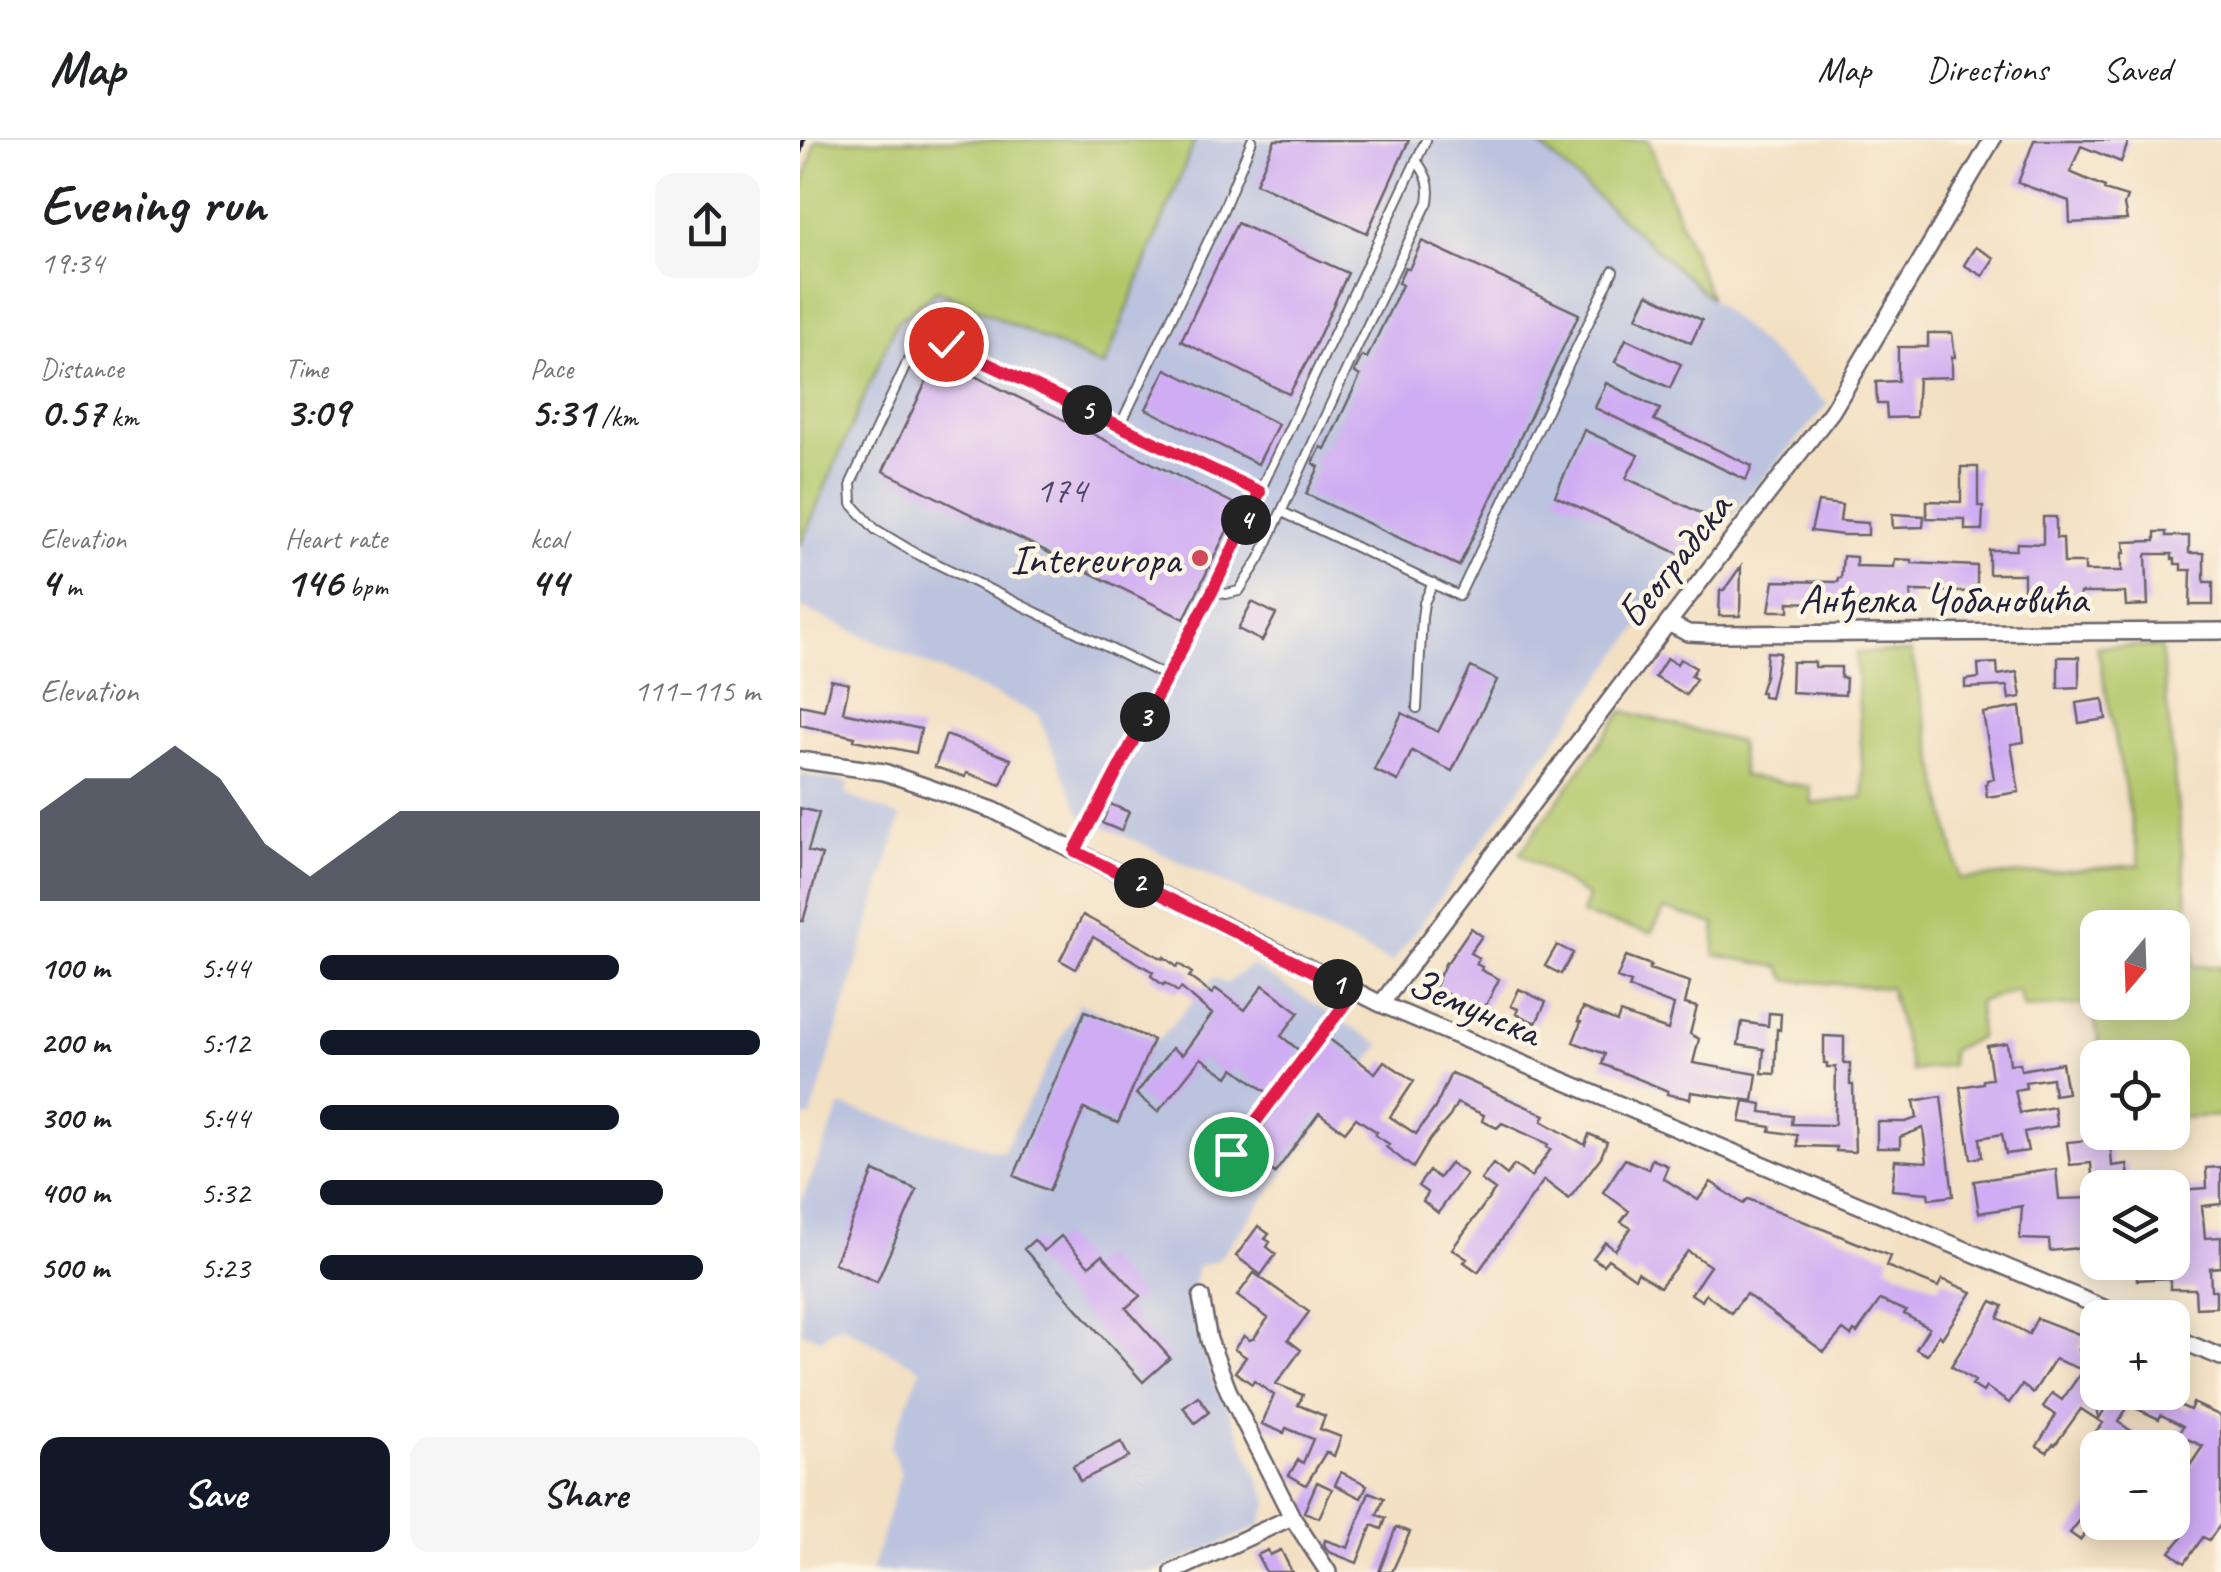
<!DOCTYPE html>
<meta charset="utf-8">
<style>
:root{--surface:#fff;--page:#f6f6f6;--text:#202124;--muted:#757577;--line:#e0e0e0;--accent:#111827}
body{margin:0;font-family:Caveat,sans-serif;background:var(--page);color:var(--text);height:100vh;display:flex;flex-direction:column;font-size:38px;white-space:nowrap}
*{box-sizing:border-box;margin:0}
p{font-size:32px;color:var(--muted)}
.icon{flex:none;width:55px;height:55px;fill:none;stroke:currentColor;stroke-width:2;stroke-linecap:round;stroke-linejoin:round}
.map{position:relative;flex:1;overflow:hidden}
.panel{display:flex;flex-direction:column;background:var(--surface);width:800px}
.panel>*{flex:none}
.needle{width:65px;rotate:199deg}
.tools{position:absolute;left:1280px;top:770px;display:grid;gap:20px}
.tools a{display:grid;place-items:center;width:110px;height:110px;border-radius:20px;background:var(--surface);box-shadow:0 5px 25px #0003;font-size:50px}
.pin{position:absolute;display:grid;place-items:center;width:85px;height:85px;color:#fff;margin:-42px;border:5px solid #fff;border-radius:50%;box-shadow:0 2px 10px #0007}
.km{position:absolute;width:50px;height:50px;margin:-25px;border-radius:50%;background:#222;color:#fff;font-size:28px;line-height:50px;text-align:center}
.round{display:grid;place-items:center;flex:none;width:105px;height:105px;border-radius:20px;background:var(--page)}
.summary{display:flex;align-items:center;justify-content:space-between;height:170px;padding:0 40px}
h1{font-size:55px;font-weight:700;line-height:75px}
.stats{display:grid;grid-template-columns:repeat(3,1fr);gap:15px;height:170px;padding:10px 40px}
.stats div{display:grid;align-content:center}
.stats b{font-size:42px;font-weight:700}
.stats small{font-size:28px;font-weight:400}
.stats p{font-size:28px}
.chart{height:280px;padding:20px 40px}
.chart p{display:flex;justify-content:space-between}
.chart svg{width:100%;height:180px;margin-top:10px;fill:var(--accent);opacity:.7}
.cta{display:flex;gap:20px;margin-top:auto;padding:20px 40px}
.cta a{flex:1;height:115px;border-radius:20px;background:var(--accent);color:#fff;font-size:40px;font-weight:700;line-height:115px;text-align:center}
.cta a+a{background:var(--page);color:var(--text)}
ul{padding:0 40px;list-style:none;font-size:32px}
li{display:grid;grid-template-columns:160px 120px 1fr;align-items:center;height:75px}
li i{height:25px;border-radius:12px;background:var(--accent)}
header{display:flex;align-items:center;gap:60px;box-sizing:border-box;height:140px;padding:0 50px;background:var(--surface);border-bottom:2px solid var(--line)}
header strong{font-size:48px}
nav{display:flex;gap:55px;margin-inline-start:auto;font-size:35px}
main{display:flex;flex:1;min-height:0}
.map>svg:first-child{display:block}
.industrial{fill:#bbc3de}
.green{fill:#b3c76b;stroke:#6a7453;stroke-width:2.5;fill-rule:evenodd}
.building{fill:#cfacf3}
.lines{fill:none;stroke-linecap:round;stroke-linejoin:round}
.service-casing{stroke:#6b646b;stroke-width:12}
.minor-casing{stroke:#6b646b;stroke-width:20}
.service{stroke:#fff;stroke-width:8}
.minor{stroke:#fff;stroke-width:15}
.rail{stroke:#22223b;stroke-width:5}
.route-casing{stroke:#fff;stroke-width:20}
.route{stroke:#e11d48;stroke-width:12}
.poi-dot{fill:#d1495b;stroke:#fcf5e5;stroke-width:4}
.labels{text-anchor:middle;stroke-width:9;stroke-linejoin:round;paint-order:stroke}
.number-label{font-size:38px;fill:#4d4469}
.poi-label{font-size:42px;fill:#22223b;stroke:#fcf5e5;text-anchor:end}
.street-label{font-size:42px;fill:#22223b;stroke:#fcf5e5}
</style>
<header>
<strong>Map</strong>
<nav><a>Map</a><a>Directions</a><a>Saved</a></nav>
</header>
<main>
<section class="panel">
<div class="summary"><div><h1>Evening run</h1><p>19:34</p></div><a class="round"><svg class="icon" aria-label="share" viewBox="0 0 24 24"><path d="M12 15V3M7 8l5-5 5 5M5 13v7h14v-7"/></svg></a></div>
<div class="stats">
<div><p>Distance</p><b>0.57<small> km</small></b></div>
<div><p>Time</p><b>3:09</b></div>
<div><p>Pace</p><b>5:31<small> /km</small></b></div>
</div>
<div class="stats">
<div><p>Elevation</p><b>4<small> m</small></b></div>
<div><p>Heart rate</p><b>146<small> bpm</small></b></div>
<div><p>kcal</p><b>44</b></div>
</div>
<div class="chart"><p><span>Elevation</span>111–115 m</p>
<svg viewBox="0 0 160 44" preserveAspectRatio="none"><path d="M0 44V22L10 14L20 14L30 6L40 14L50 30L60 38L70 30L80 22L90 22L100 22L110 22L120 22L130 22L140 22L150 22L160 22V44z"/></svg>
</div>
<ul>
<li><b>100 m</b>5:44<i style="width:68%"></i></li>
<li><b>200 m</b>5:12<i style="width:100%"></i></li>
<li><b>300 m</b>5:44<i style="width:68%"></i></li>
<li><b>400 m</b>5:32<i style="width:78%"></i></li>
<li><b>500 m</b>5:23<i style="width:87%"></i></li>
</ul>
<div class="cta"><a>Save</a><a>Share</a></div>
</section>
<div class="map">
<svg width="1421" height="1432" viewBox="0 0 1421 1432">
<rect width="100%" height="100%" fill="#fcf5e5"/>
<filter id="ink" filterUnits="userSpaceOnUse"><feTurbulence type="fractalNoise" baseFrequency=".01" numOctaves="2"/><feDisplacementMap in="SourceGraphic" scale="20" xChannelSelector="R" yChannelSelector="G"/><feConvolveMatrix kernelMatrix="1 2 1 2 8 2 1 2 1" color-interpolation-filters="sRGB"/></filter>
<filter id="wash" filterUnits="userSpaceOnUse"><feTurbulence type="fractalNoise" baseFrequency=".0048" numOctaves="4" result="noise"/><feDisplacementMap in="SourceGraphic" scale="40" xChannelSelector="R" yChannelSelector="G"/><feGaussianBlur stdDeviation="2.25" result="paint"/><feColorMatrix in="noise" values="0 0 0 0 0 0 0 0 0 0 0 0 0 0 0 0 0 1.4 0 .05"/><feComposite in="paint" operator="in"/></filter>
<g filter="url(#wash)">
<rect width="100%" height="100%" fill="#f3e0c3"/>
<path class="industrial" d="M395,0h339l294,264 -162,186 -274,373 -311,-148 -44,-101 -237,-107v-61l96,-223 42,-33 166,77z
M0,634l49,9 -3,12 55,22 -90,301 -11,-1z
M451,825l130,80 -164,216 -19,5 -5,23 4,44 20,58 9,13 43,98 -9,24 -106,46h-283l30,-99 -11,-27 31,-77 -79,-44 -14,6 -6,8 -21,-7 -1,-128 41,-98 162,46 76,-149 79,37 57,-63 11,7z"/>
<path class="green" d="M16,0h379l-91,227 -167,-77 -41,33 -96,223v-350z
M734,0h114l63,159z
M1297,506l64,1 33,319 27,1v149l-48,2 -1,-60 -70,-1 -11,-53 -68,4 -5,-18 -40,12 2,35 -29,14v14l-39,6 -22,-83 -103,-8 -7,-13 -65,-12v-31l-50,-15 -14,24 -69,-18 6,-18 -68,-44 103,-142 116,31 4,34 67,11 2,17 52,-7 -8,-144 55,-1 49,227 180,-14zM1298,788h74v74h-74z"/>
<g id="blocks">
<path class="building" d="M475,0h134l-42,93 -111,-50z
M1234,0h95l-8,22 -40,-16 -11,26 35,15 -1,3 23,7 -3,8 3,15 -57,3 -1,-22 -51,-18z
M437,83l111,50 -39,85 -20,36 -108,-53z
M622,101l157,73 -120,252 -153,-72 13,-27 -6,-4 8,-16 4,2 35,-73 -6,-4 8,-16 5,2 35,-73 -4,-2 7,-16 4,2z
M1175,107l19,11 -11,18 -19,-11z
M848,154l54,26 -11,23 -54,-26z
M1128,193h24l3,24h-3v20l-34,1 -2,39 -29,1 -1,-14h-9l-1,-22 22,-1v-34h30z
M826,199l55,25 -11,24 -55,-26z
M138,218l301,148 -55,113 -301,-148z
M366,229l112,55 -20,40 -112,-55z
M806,243l54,26 -6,11 98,46 -6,14 -151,-72z
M784,290l54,25 -12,23 81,38 -19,42 -133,-62z
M1161,327h17v39h5l-1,24h-17v-11l-38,-1v-17l34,1z
M1018,362l24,3 -2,16 28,2v12h-25l-32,-4z
M1092,374l32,2 -1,11 -30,1z
M1243,377h13v21h7l1,25h21v8h37v-18h3l-1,-11 31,-1v-9h11v4h23v17h15v29h9v23h-23l1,-35h-10v-6h-6v-5h-3v-5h-25l-1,2 2,49 -22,1 -1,-13h-45l-1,14 -20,-1v-11h-35v-21h-35v-24h27l1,-7 26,1z
M1043,416l13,1v9l38,1 1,-8 17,1v3l65,3v26l-66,-1v16l-122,-5v9h-20l5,-30 64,1v-4h3z
M941,426l-1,50h-21l1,-26h4z
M452,462l24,12 -14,27 -24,-12z
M967,512l13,1 -10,45 -7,-1v-5h-3l5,-16z
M1258,517h21v30l-21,1z
M867,518l10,6 3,-5 16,9 -5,8 5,3 -10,16 -31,-18z
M992,522h23v5h26v11h5l-1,17 -54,-3z
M1197,523l1,12 19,-3 4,25 -12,2 -2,-13 -42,2v-8l14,-2 -1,-14z
M671,527l26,13 -45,91 -40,-20 -14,30 -24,-11 28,-57 36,19z
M31,540l18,4 -6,28 78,17 -5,24 -62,-13 1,-3 -55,-12v-20l24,5z
M1303,559l3,20 -27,4 -3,-20z
M1220,567l4,35 -13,2 8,48 -32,5 -2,-13h2v-4l7,-1 -11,-66z
M146,595l65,24 -10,26 -34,-12 -2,4 -30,-10z
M310,664l19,8 -8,19 -19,-8z
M0,668l19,5 -11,38 14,4 -19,66h-3z
M283,775l80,44 1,-2 13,10 2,-3 13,9 -3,4 23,17 4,-5 29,21 18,-25 36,27 -18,24 19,15 -32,42 -34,-25 -6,9 -27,-19 -43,54 -22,-18 36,-46 10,7 30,-41 -31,-26 -3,4 -13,-9 -2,2 -12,-9 2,-4 -60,-35 -17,32 -16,-9z
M671,788l11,8 -12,17 9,5 -3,6 6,3 -1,3 18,9 -16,32 -49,-23 12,-26 1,1z
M757,805l16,8 -12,21 -16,-8z
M826,816l25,9 -2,4 41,13 -5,22 12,3 -7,27 9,5 -6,24 64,11 -4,27 -62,-9 -1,7 -23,-5 1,-3 -66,-27 3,-10 -32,-12 8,-20 -3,-1 5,-13 34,14 3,-9 48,17 6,-25 -45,-17 2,-5 -14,-5z
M719,849l27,13 -10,21 -20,-9 2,-5 -7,-3z
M285,871l68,29 -35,83 -34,-14 -35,82 -35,-15z
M969,873l12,1 -1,16 -3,-1 -2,45 -13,-1 2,-24 -26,-4 4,-23 26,4z
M1024,896l20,1v26h6v22h3l2,67 -19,-1v-4l-39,-1v-11l-27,-4 1,-4 -31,-5 4,-21 18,3 -1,8 32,4 -1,8 41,1 2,-2 1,-56h-9v-4h-3z
M528,898l47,35 9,-12 30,20 -24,36 26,17 19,-26 16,-35 94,42 -3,6 43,24 4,-11 18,8 -6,15 -32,42 -25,-19 -66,92 -14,-10 3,-3 -15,-10 43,-59 -14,-10 12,-16 14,11 7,-10 17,12 20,-28 -4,-2 1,-3 -46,-21 -5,5 -15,-7 2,-6 -27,-12 -7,13 -21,25 -16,27 -27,-21 3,-3 -14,-9 2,-3 -21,-14 -11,14 -26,-19 -44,60 -30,-22z
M1207,903l3,21 10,-1 1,7 41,-7 5,30 -13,2 -2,-17 -27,4 1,6 -11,2 5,23 34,-6 3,19 -33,6 4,19 -22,3 -4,-20 -22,4 2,19 -11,2 -11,-72 23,-4v-3l9,-1 -5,-33z
M1141,956l12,100 -24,3 -1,-6 -36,-3 3,-30 32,2 -4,-34 -23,9v11h-23v-26h29l11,-4 -3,-17z
M1310,998l2,28 15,-2 4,24h-38l-2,-25 -21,2 -3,-23z
M825,1019l23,10 4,-10 16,7 -5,12 35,22 13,-18 32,22 5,-5 142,57 -4,10 52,21 4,-8 30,13 -30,46 -3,-3 -12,20 -11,-6 13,-21 -25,-14 2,-3 -26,-11 -23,33 -3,-2 -3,5 -8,-6 -19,22 -78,-58 -15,19 -25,-19 -4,7 -11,-7 19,-28 -22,-15 -28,36 -22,-15 -3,6 -27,-19 -5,6 -10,-7 12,-16 10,8 16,-22 -10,-6 8,-11 -26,-19z
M650,1023l16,11 -28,39 -15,-12 5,-8 -10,-7 11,-15 10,7z
M1421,1027v37l-19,2 3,32 16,-1v30l-11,1 1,22h5v17l-20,1 -1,-19h-25v-11l-33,2 -1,-18h36v-56h13l-6,-16 28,-2 -1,-20z
M1256,1029l3,30 36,-1 3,57h-19v-7l-29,3 -1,-11 -29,-1 2,-33 -43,7 -5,-32z
M74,1031l43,19 -40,92 -43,-19z
M458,1086l11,8 -4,5 5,3 -3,5 9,7 -15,21 -25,-19z
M261,1096l28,30 13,-11 38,41 -14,12 44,50 -27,24 -119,-133 10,-9 10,11z
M454,1133l55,39 -21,28 13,10 -25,34 27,11 -5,10 27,11 -5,13 21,8 -7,19 -8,-4 -20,33 -17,-10 9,-15 5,3 10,-24 -27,-11 -2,5 -22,-9 12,-29 -20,-14 -2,3 -17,-12 11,-15 -12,-8 10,-13 6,4 4,-2 14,-20 -31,-22z
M1192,1161l11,5 -5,12 31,16 8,-16 47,18 -5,14 19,9v61l-17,-11 -26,36 -2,-1 -6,8 -10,-6 19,-31 -13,-8 9,-14 10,7 21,-30 -28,-11 -22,34 -11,-8 -13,18 -23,-16 -3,5 -11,-7 3,-4 -24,-15z
M1303,1252h68l-3,8 22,10 3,-7 28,13v108l-12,16 -6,-3 -18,26 -15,-11 12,-15 -10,-7v-46l6,-7 3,2 22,-33 -25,-11 5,-9 -22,-11 -2,4 -30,-14 -11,17 27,18 4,-6 20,14h-39l-8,-6 -5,6h-19l8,-10 -10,-7 7,-8 -5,-3 14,-23z
M398,1256l11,16 -14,11 -12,-16z
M321,1302l8,15 -49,24 -7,-15z
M541,1332l26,13 -6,13 -26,-13z
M517,1342l15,7 -13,29 -15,-6z
M569,1352l15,6 -7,17 9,3 -4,11 -10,-4 -15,38 -28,-11 -5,-7 1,-5 23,8z
M1298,1357v19l-18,24 -10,-7z
M596,1387l14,5 -18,40h-13z
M468,1410l2,5 11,-5 11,22h-26l-9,-17z"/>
</g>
</g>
<g filter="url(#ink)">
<use href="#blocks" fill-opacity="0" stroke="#6b646b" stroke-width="2.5"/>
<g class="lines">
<defs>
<path id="service" d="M320,286l103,-216 29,-70
M482,372l177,84 154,-325
M413,450l13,4 13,-3 21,-33 96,-209 72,-147c3,-18 -1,-27 -12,-42
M366,536l-251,-123 -40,-24 -23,-25 -1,-21 62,-133 12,-8 20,2 315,148
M617,568l5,-91 2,-14 9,-20
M275,711l138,-261 213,-450
M431,1014l123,-162"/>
<path id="minor" d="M868,483l20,10 22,1 511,-3
M0,620l84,12 109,38 388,194 746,314
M581,864l287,-381 164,-212 160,-271
M401,1157l8,43 19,50 64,127 36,55
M1372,1197l49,20
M373,1432l119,-55"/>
</defs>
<use href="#service" class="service-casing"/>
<use href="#minor" class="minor-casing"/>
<use href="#service" class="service"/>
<use href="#minor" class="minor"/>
<path class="rail" d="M0,12l3,-12"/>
</g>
</g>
<g class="lines" filter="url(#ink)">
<defs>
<path id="route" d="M146,204l314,148 -47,98 -138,261 279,141 -123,162"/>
</defs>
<use href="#route" class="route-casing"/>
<use href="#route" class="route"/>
</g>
<circle class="poi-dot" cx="400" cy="418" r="10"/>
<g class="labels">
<g class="number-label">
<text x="261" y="362">174</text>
</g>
<g class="poi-label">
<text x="380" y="433">Intereuropa</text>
</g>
<g class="street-label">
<text transform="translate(873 420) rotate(-52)" y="15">Београдска</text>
<text x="1143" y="473">Анђелка Чобановића</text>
<text transform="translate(675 866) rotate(23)" y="15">Земунска</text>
</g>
</g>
</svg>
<div class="tools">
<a><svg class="needle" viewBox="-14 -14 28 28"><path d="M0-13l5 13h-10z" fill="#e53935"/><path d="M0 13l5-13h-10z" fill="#757577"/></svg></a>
<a><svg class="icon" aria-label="locate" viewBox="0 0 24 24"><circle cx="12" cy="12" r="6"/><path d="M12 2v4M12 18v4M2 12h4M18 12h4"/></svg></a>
<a><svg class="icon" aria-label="layers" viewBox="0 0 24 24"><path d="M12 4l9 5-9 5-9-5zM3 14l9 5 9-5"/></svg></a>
<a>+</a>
<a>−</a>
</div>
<div class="pin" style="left:431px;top:1014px;background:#1e9e55"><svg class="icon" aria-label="arrive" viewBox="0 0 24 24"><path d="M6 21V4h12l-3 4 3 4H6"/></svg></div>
<div class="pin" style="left:146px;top:204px;background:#d93025"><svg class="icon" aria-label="check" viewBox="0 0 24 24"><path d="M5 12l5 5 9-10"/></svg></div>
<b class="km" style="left:538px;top:844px">1</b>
<b class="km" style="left:339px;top:743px">2</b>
<b class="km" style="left:345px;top:577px">3</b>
<b class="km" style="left:446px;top:380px">4</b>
<b class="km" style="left:287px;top:270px">5</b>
</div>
</main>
